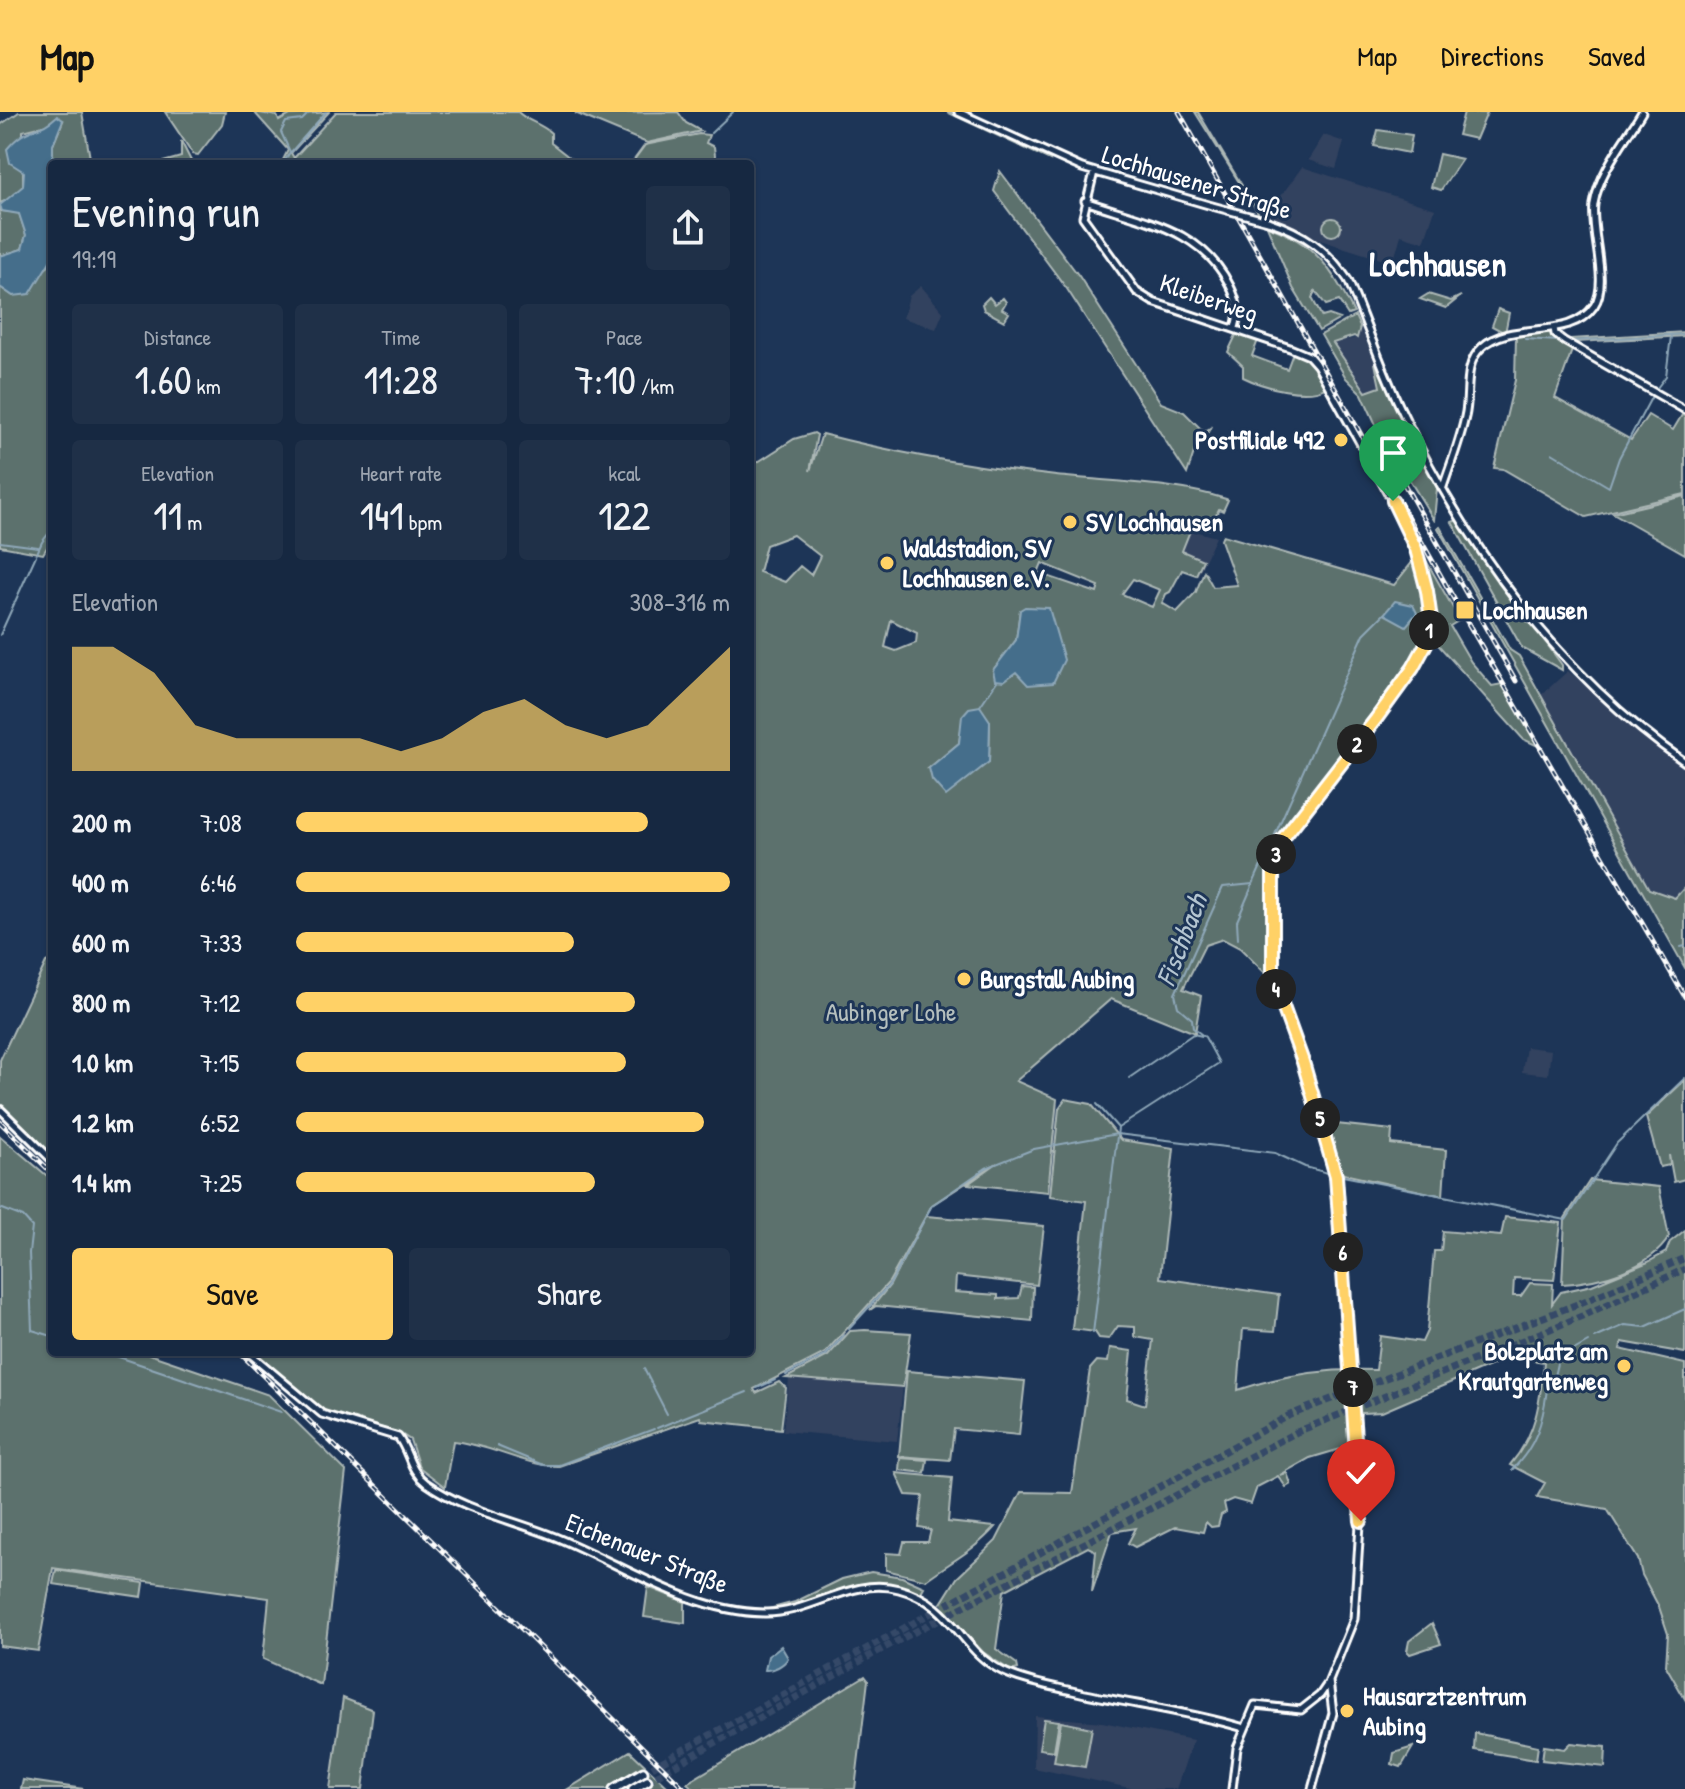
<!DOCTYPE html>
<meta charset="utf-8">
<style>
:root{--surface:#162841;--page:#1f3048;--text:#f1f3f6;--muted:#9ea6b1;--line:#35445a;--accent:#ffd166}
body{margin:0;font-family:"Patrick Hand",sans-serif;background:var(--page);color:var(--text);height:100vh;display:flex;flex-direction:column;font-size:30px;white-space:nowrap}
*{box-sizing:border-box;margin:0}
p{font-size:26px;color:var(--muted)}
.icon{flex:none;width:44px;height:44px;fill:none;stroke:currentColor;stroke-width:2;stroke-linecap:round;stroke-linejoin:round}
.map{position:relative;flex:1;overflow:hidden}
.panel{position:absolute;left:48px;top:48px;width:706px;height:1196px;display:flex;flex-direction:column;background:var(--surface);border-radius:8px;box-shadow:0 2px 6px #0004,0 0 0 2px var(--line)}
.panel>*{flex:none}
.pin{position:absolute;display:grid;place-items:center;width:68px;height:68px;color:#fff;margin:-82px -34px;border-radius:50% 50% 50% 0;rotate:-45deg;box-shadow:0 0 8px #0007}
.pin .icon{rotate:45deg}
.km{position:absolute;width:40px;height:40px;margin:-20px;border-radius:50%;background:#222;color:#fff;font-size:22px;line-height:40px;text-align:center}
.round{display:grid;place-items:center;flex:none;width:84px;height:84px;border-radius:8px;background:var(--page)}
.summary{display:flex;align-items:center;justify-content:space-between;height:136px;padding:0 24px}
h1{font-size:44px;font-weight:600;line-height:60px}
.metrics{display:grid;grid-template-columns:repeat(3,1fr);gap:12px;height:136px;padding:8px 24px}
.metrics div{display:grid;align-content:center;border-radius:8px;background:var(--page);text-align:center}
.metrics b{font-size:40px;font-weight:600}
.metrics small{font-size:22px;font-weight:400}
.metrics p{font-size:22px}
.chart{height:224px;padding:16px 24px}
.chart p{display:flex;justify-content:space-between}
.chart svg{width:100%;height:144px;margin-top:8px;fill:var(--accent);opacity:.7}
.button{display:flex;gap:16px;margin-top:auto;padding:16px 24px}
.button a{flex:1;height:92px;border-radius:8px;background:var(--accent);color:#111;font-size:32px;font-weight:600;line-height:92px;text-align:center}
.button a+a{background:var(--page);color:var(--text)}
ul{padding:0 24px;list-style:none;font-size:26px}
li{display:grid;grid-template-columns:128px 96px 1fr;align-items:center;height:60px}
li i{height:20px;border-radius:10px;background:var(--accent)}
header{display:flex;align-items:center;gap:48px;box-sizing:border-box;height:112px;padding:0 40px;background:var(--accent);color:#111}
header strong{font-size:38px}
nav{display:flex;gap:44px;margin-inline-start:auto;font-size:28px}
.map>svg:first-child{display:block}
.built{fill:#33425f}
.green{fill:#5b716d;stroke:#adb8b6;stroke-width:2;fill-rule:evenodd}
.water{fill:#446e8b;stroke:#8fa8b9;stroke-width:2}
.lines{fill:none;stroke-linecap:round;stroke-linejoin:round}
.stream{stroke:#8fa8b9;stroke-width:2}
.highway-tunnel{stroke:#344968;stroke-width:7;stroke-dasharray:7 3.5;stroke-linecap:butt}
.secondary-casing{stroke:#fff;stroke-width:11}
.highway-casing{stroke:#fff;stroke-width:13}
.secondary{stroke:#1d3557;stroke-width:5}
.highway{stroke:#1d3557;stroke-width:7}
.rail-casing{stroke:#fff;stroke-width:5}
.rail{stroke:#1d3557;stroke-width:2;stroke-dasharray:6;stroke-linecap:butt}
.secondary-bridge-casing{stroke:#fff;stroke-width:11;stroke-linecap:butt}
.secondary-bridge{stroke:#1d3557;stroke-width:5}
.route-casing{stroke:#fff;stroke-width:16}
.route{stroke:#ffd166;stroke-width:10}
.poi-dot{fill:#ffd166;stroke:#1d3557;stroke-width:3}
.labels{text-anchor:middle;stroke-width:6;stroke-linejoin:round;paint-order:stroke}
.street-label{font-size:26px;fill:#fff;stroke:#1d3557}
.poi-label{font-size:26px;font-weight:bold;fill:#fff;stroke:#1d3557;text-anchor:start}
.park-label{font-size:26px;fill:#b5bfbd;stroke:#1d3557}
.water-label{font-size:28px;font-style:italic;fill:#b4c5d1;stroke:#1d3557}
.district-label{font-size:34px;font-weight:bold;fill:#fff;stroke:#1d3557}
</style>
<header>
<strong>Map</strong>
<nav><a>Map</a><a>Directions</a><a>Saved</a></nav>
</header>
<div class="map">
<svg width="1685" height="1677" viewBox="0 0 1685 1677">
<rect width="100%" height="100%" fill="#1d3557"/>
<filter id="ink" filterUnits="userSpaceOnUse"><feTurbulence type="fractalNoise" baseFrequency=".0125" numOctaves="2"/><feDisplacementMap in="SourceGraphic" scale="16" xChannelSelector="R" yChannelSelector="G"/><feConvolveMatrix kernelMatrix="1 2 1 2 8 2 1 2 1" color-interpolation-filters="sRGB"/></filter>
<g filter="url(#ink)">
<path class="built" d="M1324,23l20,7 -8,27 -28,-9z
M1302,55l133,42 -11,33 -23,-7 -8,28 -73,-23 -48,-23 1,-10z
M921,174l22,26 -7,17 -33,-11 6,-22z
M1360,215l15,36 5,24 -14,5 -33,-49 24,-5z
M1190,418l26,7 -18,38 -32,-14 8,-25z
M1568,559l117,96v120l-10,11 -26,-9 -109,-193z
M1526,935l25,3 -3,25 -26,-3z
M789,1267l114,8 -6,54 -114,-10z
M1035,1604l67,6 91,18 -17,49h-41l-101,-21z"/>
<path class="green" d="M19,0h63l9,52h-38v-19l10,-24 -40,10v55l-11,12 -12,5v-78z
M165,0h60l-3,12 -24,31 -5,-1z
M254,0l23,4 2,5 11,-6 39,-3 -38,41 3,5 42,-46h182c10,10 22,11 33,21v10l23,18 -277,3 -3,-5 -5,5h-8l7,-14z
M678,0l8,11 15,8 -54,12 -72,-30z
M947,0h20l81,38 2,10z
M1195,0h3l61,102z
M1464,0l23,1 -11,26 -18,-4z
M1378,18l34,5 -3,18 -35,-7z
M699,22l10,1 -3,8 8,4 2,17h-85l14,-19z
M181,29l10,20 7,3h-42l25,-7z
M1439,42l23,5 -21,31 -10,-3z
M1000,59l79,105 82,127 23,9 20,20 6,-4 -6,13 -7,2 -10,31 -120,-185 -73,-98z
M0,93l2,6 17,2 7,22 -4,14 -22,7z
M1323 115a9 9 0 1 1 18 0a9 9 0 1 1-18 0Z
M1267,114c49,17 64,42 87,87l-6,2 -9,-14 -13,4 -11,-14 -3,7 10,19 7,-2 11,4 -21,12 -26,-43z
M52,146v281l-9,15 -43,-8v-259l13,9 37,-31z
M1428,182l23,7 10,-5 -15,12 -26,-9z
M989,185l6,7 8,-6 3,4 -4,7 7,4 -5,8 -20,-11 -2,-6z
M1498,197l11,4 -4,20 -13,-7z
M1355,204l5,11 -3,11 -3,-2 -21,7 33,49 14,-5 -5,-24 62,125 -3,32 -57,-93 -15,-33 -16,-16 -25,-43z
M1549,220l23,18 -17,48 76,42 17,-25 25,15 9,-15 3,1v78l-99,23 -83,-48 -9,-1 21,-88 1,-43z
M1685,220v4l-109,6 -6,-3z
M1237,221l21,7 -6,16 35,13 6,-16 15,5 19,29c-20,12 -64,0 -84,-10v-11l-15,-14z
M814,321l3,2 -7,36 12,-37c77,20 155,33 234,42 56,6 116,6 170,23l2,1 -5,11 -4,-2 -10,20 -17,-3 -10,25 21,9 -7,15 -14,-5 -12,22 -4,2 -4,9 15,9 19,-20 8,-21 9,16 24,-2 -16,-45 2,-5 171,50 19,-24 -6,-17 3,-3 18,78 -7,27 -99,138 -44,53 -7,21 -2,119 -29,-29 -17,-9 -18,6 -22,44 18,7 -6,37 -84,-34 -95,82 41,18 -9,93 -80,-8 29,-21 -65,42 -43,77 -64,71 -71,36 2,4 23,-11 7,6 -5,41 -80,-9 -1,-3 -141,49c-32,1 -70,-22 -106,-25l-8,46 -26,-20 -9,-27 -12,-8 -66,-17 -34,-22 -42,-41h494v-885l44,-28zM793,423l27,21 -9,19 -11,-9 -15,16 -26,-10 7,-27zM1042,451l57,23 -2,7 -59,-20zM1133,467l27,11 -8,17 -30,-13zM1020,498l-4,62 -7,4 -16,-6 23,-30zM891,508l26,13 -1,10 -20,8 -11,-4zM963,604l27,5 -1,41 -60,6 30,-25z
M1685,384v58l-72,-41z
M1458,408l104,145v5l-40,-22 -70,-126z
M1440,415l70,123 9,6 130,233 26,9 10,-11v81l-247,-440z
M1424,445l36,63 -10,6 21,36 21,24 10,-2 40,64 -19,-9 -92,-102 1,-40z
M52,847v195l-52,-50v-44l46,-98z
M1685,968v99l-11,3 -5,-27 1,10 -10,2 -14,-50z
M1065,987l26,5 30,36 53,8 -14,130 119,17 -4,36 -32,-2 -5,61c46,-16 89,-22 138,-20l4,-34 42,6 5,-11 7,-80h7l2,-20 58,5 4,-19 56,6 -7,57 -40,-2 -1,18h8l9,-13 23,1 -1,20 9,-12 31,-7 56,-23 18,-10 4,-10 15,-12v123l-63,-11 -2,7 65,15v335l-19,-33 2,-32 -9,-27 -17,-32 -4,-16 -31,-50 -70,-12 8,-14 -35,-18c27,-32 30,-63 34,-103l-18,-3 -2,-8 -142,61 -20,1 -13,17 2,16 -41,12 -30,17 7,-2 4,11 -5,3 -8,-11 -21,11 -6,17 -18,-5 -9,4 2,9 -5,3 -3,11 -7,1 -5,-5 -3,10 -28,-5 -40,20 -7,-4 8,-15 -24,4 -20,60 4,-41 -8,-4 -84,44 -8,58 21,15 1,5 -7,2 -28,-19 -43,-47 17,-27 39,-37 25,-49 51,1 18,-124 7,-8 11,1 2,-14 22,3 -5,48 18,6 8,-65 -18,-3v-10l-17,-1 -9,13 -10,-1 -4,-6 -23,-3 14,-128 -36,-5 9,-88z
M1327,1011l65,7 -1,14 55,6 -3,46 -104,-23z
M0,1024l52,44v172h91l126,43 77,76 -25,214 -58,-26 6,-61 -216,-30 -15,83 -38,-5z
M1590,1068l69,7 10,50c-19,32 -71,45 -107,47l3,-66z
M926,1104l118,10 -7,59 -81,-9 -1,16 43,3v4l21,-1 3,-12 11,1 -1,34 -156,-15 -6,4 20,-25z
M865,1218l46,3 -8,54 -117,-9 42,-22 22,-25z
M907,1259l118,10 -6,54 -65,-6 -4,31 -51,-4z
M900,1346l27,2 -2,13 -26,-3z
M896,1361l56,5 -4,44 47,5c-21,24 -45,35 -69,53l-40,-10v-17l15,1 3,-12h24l3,-12 -12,-2 4,-32 -17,-1z
M56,1458l88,13 -2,14 -89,-13z
M871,1460l31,5 22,10 -4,7c-76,-29 -97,22 -155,16l30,-8 47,-23z
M648,1475l37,15v21l-41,-6z
M1432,1511l9,21 -31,10 -3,-3 2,-10z
M865,1564l3,4 -13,109h-161l-7,-6z
M343,1586l30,12 -10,79h-33z
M1044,1607l15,2 -5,30 -15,-2z
M1061,1610l31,6 -7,39 -31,-5z
M1475,1621l63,13 -2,14 -62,-10z
M1571,1631l35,4 -1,20 -63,-7 2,-14 21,3z
M1413,1635l-12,20 -9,-3 2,-11z
M630,1639l40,38h-102z
M23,1668l61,9h-63z"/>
<path class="water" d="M57,4l6,4 -10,25 -1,113 -22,36 -17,2 -13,-9v-31l22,-7 4,-14 -7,-21 -17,-3 -2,-6 23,-19 1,-14 -14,-9 -3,-14c21,-25 30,-14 50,-33z
M1395,489l18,4 4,8 -11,13 -22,-12z
M1025,495l24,1 15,52 -11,23 -25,2 -12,-13 -12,9 -9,-1 -2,-10 23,-30 4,-30z
M980,594l10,15 -1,41 -43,34 -14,-16 -3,-12 30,-25 3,-27 7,-8z
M781,1534l7,12c-4,7 -15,13 -23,12l3,-14z"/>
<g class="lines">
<path class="stream" d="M711,21l22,-21
M291,40l35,-40
M283,52l7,-12 -9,-20 5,-10 16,-2 8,-8
M1525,227l34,2
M1571,229l114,-7
M1657,276l9,-12 5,-40
M1552,341l57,34 10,-29 33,-62
M0,430l38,5
M0,523l42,-93 10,-13
M980,594l17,-25
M1238,827l-1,-18 16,-37
M1681,835l4,-1
M1129,966l64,-44 9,2
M1118,1016l101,-65 -14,-26 -12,-9 -1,-9 -14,-12 -3,-13 48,-107 30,-3 111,-250 20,-20
M1338,1063l228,45 51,-77 68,-65
M0,1096l23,9 9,10 -3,26 3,77 20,6
M849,1217l41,-45 42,-79 54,-37 48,-19 83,-15 158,19 30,14 27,7
M1093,1221l25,-205 -21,-24
M1595,1226l30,-13 20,2 40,-18
M104,1240l177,60
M644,1257l23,45
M786,1263l40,-20 18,-20
M757,1276l18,-8
M657,1316l90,-36
M497,1334l46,19h16l95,-36
M1512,1358c24,-24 31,-48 35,-81l5,-4 6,-26 30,-17"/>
<path class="highway-tunnel" d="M643,1660l647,-357 290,-112 105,-45
M647,1669l237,-133 413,-216 285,-116 103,-47"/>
<defs>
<path id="secondary" d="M958,0l124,56 130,38
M1094,60l-11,45 54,75 16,10 137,46 19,8 8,9 93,168 15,47 6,40 -5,24 -13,24 -132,173 -8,30v108l30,83 33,114 25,333 -7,110 -25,62 4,32 -21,76
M1085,89c57,20 117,27 145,85 7,14 10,26 5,42
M1268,109c36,12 59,28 80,59 18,42 32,84 51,125 65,139 159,269 286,357
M1554,216l1,6 9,7 121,69
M1443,375c8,-24 17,-46 22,-70 6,-23 -3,-52 17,-70 30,-28 87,-5 112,-41 16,-23 -4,-74 0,-102 5,-32 32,-65 48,-92
M0,997l52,51
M248,1240l74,62 76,23c12,16 11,33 28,46 41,29 89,37 134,56 65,27 132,73 204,74 48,1 87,-37 135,-24 56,15 60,61 103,82 21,10 47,15 70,20 57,13 116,20 172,37
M1232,1677l5,-41 18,-43 46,5 19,-15 9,-13"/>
<path id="highway" d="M614,1677l29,-17
M633,1677l14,-8"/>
</defs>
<use href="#secondary" class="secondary-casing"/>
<use href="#highway" class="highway-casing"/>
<use href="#secondary" class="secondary"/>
<use href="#highway" class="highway"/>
<defs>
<path id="rail" d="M1179,0l275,487 231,398
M1374,319l142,250
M0,1010l52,51
M239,1240l446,437"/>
</defs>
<use href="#rail" class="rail-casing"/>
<use href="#rail" class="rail"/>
<defs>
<path id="secondary-bridge" d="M1212,94l56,15"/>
</defs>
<use href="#secondary-bridge" class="secondary-bridge-casing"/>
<use href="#secondary-bridge" class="secondary-bridge"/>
</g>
</g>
<g class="lines" filter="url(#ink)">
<defs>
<path id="route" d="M1361,1409l-25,-345 -33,-114 -30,-83v-108l8,-30 95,-122 37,-51 13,-24 5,-24 -4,-29 -11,-42 -23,-48"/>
</defs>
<use href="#route" class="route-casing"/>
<use href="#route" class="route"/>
</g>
<g class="poi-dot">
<circle cx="1341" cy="328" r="8"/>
<circle cx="1070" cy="410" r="8"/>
<circle cx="887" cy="451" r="8"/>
<rect x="1455" y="488" width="20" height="20" rx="4"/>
<circle cx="964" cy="867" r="8"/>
<circle cx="1624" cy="1254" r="8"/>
<circle cx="1347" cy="1599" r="8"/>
</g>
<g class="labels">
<g class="street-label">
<text transform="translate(1197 70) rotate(17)" y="9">Lochhausener Straße</text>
<text transform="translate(1209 186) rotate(19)" y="9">Kleiberweg</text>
<text transform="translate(647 1441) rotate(22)" y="9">Eichenauer Straße</text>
</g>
<g class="poi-label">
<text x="1325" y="337" text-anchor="end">Postfiliale 492</text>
<text x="1086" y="419">SV Lochhausen</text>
<text x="903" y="445">Waldstadion, SV<tspan x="903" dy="30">Lochhausen e.V.</tspan></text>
<text x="1483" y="507">Lochhausen</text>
<text x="980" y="876">Burgstall Aubing</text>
<text x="1608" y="1248" text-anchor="end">Bolzplatz am<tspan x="1608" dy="30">Krautgartenweg</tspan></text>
<text x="1363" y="1593">Hausarztzentrum<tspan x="1363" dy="30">Aubing</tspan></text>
</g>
<g class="park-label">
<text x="891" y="909">Aubinger Lohe</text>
</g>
<g class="water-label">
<text transform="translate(1181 828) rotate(-69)" y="10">Fischbach</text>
</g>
<g class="district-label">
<text x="1438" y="164">Lochhausen</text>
</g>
</g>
</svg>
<div class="pin" style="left:1393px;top:389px;background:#1e9e55"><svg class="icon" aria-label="arrive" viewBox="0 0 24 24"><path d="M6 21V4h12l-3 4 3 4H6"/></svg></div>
<div class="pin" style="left:1361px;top:1409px;background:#d93025"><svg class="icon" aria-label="check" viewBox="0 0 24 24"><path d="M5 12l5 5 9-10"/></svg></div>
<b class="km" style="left:1429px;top:518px">1</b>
<b class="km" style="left:1357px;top:632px">2</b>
<b class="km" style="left:1276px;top:742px">3</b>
<b class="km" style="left:1276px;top:877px">4</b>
<b class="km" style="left:1320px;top:1006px">5</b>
<b class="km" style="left:1343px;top:1140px">6</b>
<b class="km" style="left:1353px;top:1275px">7</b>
<section class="panel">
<div class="summary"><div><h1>Evening run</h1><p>19:19</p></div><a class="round"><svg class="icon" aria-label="share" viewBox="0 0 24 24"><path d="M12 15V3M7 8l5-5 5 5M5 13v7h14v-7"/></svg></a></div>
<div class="metrics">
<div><p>Distance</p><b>1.60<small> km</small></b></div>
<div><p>Time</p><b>11:28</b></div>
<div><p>Pace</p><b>7:10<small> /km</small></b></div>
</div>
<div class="metrics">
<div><p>Elevation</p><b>11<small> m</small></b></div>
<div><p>Heart rate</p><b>141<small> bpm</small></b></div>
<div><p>kcal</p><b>122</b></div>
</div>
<div class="chart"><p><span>Elevation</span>308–316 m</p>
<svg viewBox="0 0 160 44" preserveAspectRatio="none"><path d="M0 44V6L10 6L20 14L30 30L40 34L50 34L60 34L70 34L80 38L90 34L100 26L110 22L120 30L130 34L140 30L150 18L160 6V44z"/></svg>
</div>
<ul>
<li><b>200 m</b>7:08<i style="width:81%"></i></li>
<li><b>400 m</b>6:46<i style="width:100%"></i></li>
<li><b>600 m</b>7:33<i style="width:64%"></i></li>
<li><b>800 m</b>7:12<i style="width:78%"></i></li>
<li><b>1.0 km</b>7:15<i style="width:76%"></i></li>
<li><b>1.2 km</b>6:52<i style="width:94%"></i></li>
<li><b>1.4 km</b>7:25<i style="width:69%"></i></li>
</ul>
<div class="button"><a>Save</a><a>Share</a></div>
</section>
</div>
